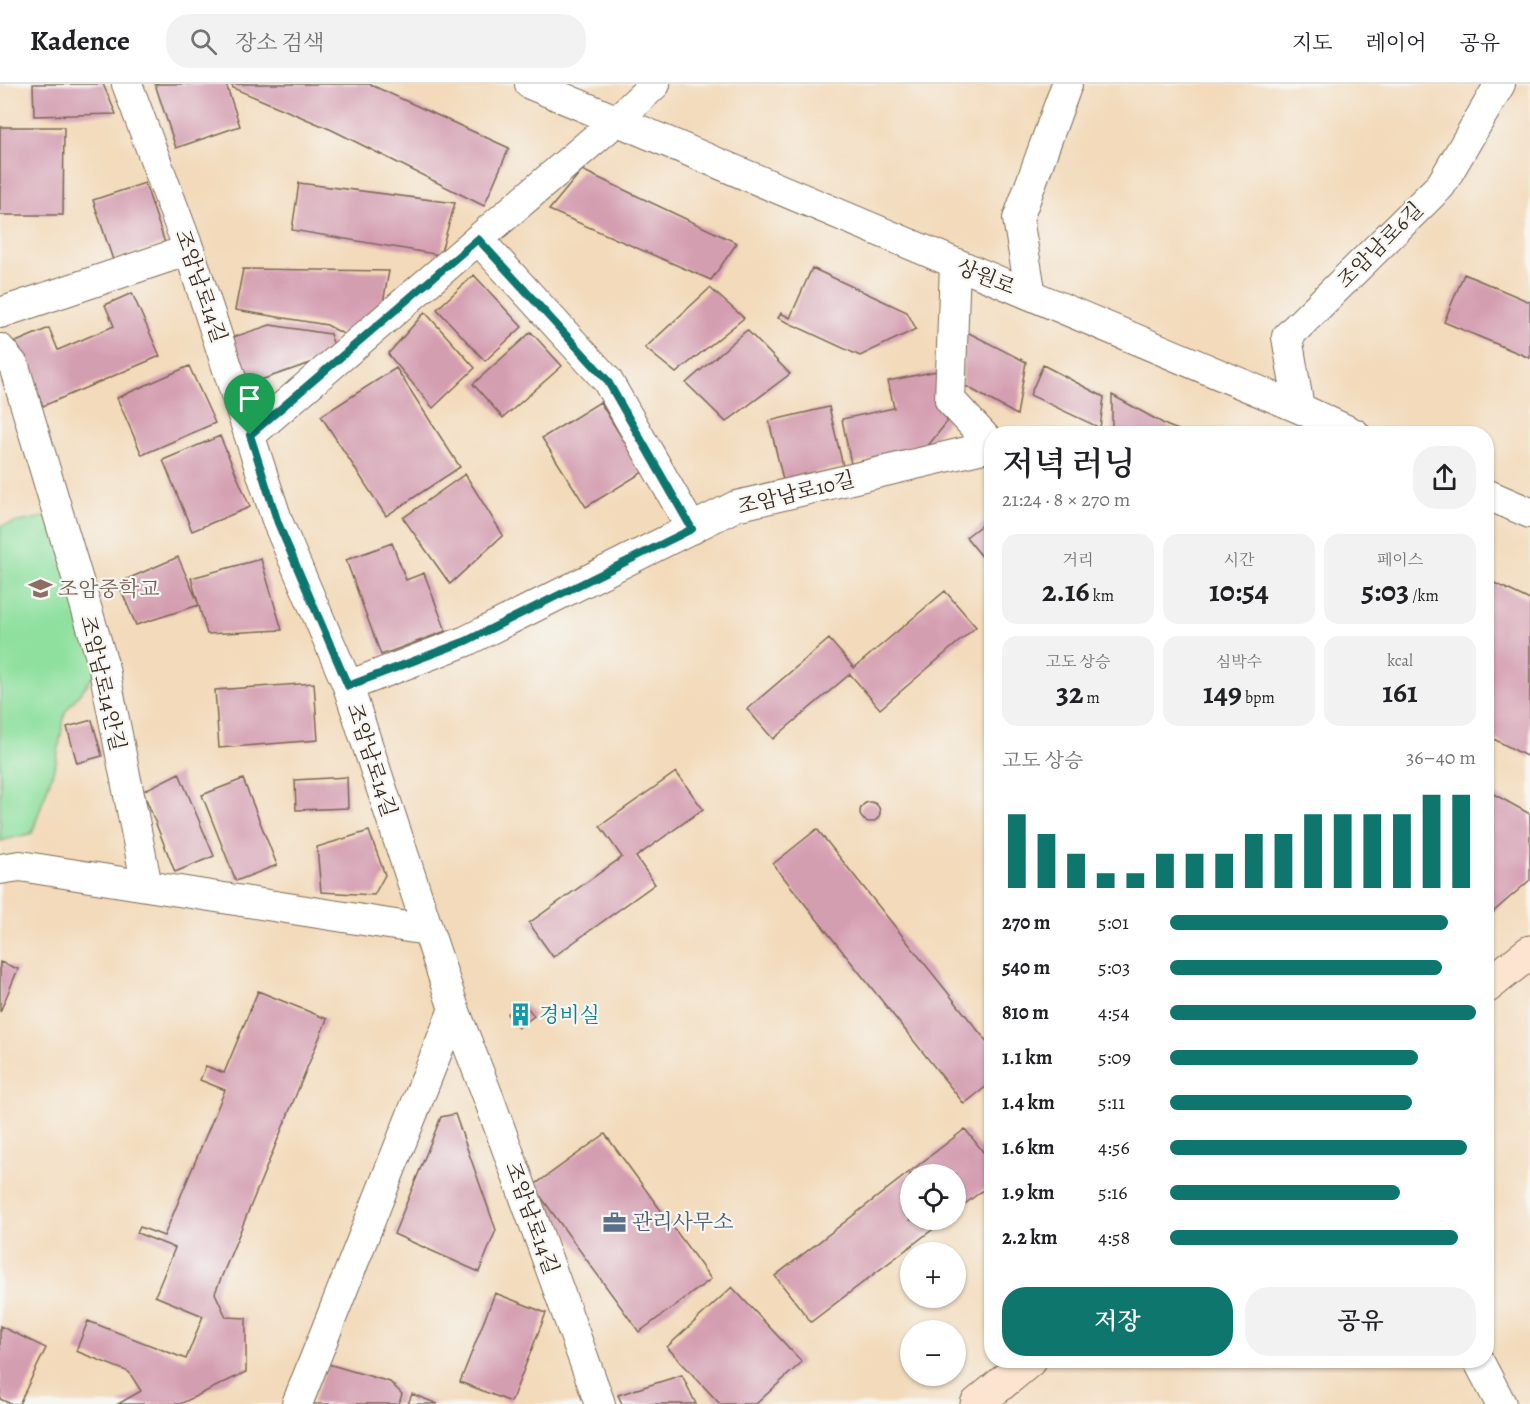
<!DOCTYPE html>
<html lang="ko">
<meta charset="utf-8">
<style>
:root{--surface:#fff;--page:#f2f2f2;--text:#202124;--muted:#757577;--line:#e0e0e0;--accent:#0f766e}
body{margin:0;font-family:Alegreya,"Noto Serif KR",serif;background:var(--page);color:var(--text);height:100vh;display:flex;flex-direction:column;font-size:22px;white-space:nowrap}
*{box-sizing:border-box;margin:0}
p{font-size:20px;color:var(--muted)}
.icon{flex:none;width:33px;height:33px;fill:none;stroke:currentColor;stroke-width:2;stroke-linecap:round;stroke-linejoin:round}
.map{position:relative;flex:1;overflow:hidden}
.sheet{position:absolute;left:984px;top:342px;width:510px;height:942px;display:flex;flex-direction:column;background:var(--surface);border-radius:24px;box-shadow:0 2px 4px #0004}
.sheet>*{flex:none}
.buttons{position:absolute;left:900px;top:1080px;display:grid;gap:12px}
.buttons a{display:grid;place-items:center;width:66px;height:66px;border-radius:50%;background:var(--surface);box-shadow:0 2px 4px #0004;font-size:30px}
.pin{position:absolute;display:grid;place-items:center;width:51px;height:51px;color:#fff;margin:-62px -26px;border-radius:50% 50% 50% 0;rotate:-45deg;box-shadow:0 0 6px #0007}
.pin .icon{rotate:45deg}
.round{display:grid;place-items:center;flex:none;width:63px;height:63px;border-radius:24px;background:var(--page)}
.overview{display:flex;align-items:center;justify-content:space-between;height:102px;padding:0 18px}
h1{font-size:33px;font-weight:600;line-height:45px}
.metrics{display:grid;grid-template-columns:repeat(3,1fr);gap:9px;height:102px;padding:6px 18px}
.metrics div{display:grid;align-content:center;border-radius:15px;background:var(--page);text-align:center}
.metrics b{font-size:30px;font-weight:600}
.metrics small{font-size:16px;font-weight:400}
.metrics p{font-size:16px}
.chart{height:168px;padding:12px 18px}
.chart p{display:flex;justify-content:space-between}
.chart svg{width:100%;height:108px;margin-top:6px;stroke:var(--accent);stroke-width:6}
.action{display:flex;gap:12px;margin-top:auto;padding:12px 18px}
.action a{flex:1;height:69px;border-radius:24px;background:var(--accent);color:#fff;font-size:24px;font-weight:600;line-height:69px;text-align:center}
.action a+a{background:var(--page);color:var(--text)}
ul{padding:0 18px;list-style:none;font-size:20px}
li{display:grid;grid-template-columns:96px 72px 1fr;align-items:center;height:45px}
li i{height:15px;border-radius:8px;background:var(--accent)}
header{display:flex;align-items:center;gap:36px;box-sizing:border-box;height:84px;padding:0 30px;background:var(--surface);border-bottom:2px solid var(--line)}
header strong{font-size:28px}
nav{display:flex;gap:33px;margin-inline-start:auto;font-size:21px}
.search{width:420px;height:54px;background:var(--page);display:flex;align-items:center;gap:15px;box-sizing:border-box;padding:0 21px;border-radius:24px;color:var(--muted);font-size:22px}
.map>svg:first-child{display:block}
.green{fill:#8fe09f;stroke:#65855e;stroke-width:1.5}
.building{fill:#d49eb1}
.lines{fill:none;stroke-linecap:round;stroke-linejoin:round}
.minor-casing{stroke:#7b6855;stroke-width:32}
.secondary-casing{stroke:#7b6855;stroke-width:35}
.minor{stroke:#fff;stroke-width:30}
.secondary{stroke:#fde4d0;stroke-width:33}
.route-casing{stroke:#fff;stroke-width:12}
.route{stroke:#0f766e;stroke-width:8}
.labels{text-anchor:middle;stroke-width:4.5;stroke-linejoin:round;paint-order:stroke}
.street-label{font-size:21px;fill:#3b2a1e;stroke:#f6f6f2}
.education-label{font-size:21px;fill:#785e54;stroke:#f6f6f2;text-anchor:start}
.culture-label{font-size:21px;fill:#0d838f;stroke:#f6f6f2;text-anchor:start}
.service-label{font-size:21px;fill:#4e5e75;stroke:#f6f6f2;text-anchor:start}
</style>
<header>
<strong>Kadence</strong>
<div class="search"><svg class="icon" aria-label="search" viewBox="0 0 24 24"><circle cx="10" cy="10" r="6"/><path d="M15 15l6 6"/></svg>장소 검색</div>
<nav><a>지도</a><a>레이어</a><a>공유</a></nav>
</header>
<div class="map">
<svg width="1530" height="1320" viewBox="0 0 1530 1320">
<rect width="100%" height="100%" fill="#f6f6f2"/>
<filter id="ink" filterUnits="userSpaceOnUse"><feTurbulence type="fractalNoise" baseFrequency=".0167" numOctaves="2"/><feDisplacementMap in="SourceGraphic" scale="12" xChannelSelector="R" yChannelSelector="G"/><feConvolveMatrix kernelMatrix="1 2 1 2 8 2 1 2 1" color-interpolation-filters="sRGB"/></filter>
<filter id="wash" filterUnits="userSpaceOnUse"><feTurbulence type="fractalNoise" baseFrequency=".008" numOctaves="4" result="noise"/><feDisplacementMap in="SourceGraphic" scale="24" xChannelSelector="R" yChannelSelector="G"/><feGaussianBlur stdDeviation="1.35" result="paint"/><feColorMatrix in="noise" values="0 0 0 0 0 0 0 0 0 0 0 0 0 0 0 0 0 1.4 0 .05"/><feComposite in="paint" operator="in"/></filter>
<g filter="url(#wash)">
<rect width="100%" height="100%" fill="#f3daba"/>
<path class="green" d="M58,430l45,150 -38,48 -9,50 -24,71 -32,8v-315z"/>
<g id="blocks">
<path class="building" d="M33,0h70l13,30 -82,2z
M155,0h71l14,42 -64,22z
M231,0h138l140,64 -25,58 -152,-76 -99,-42z
M0,43h64l-1,88h-63z
M582,86l155,73 -26,37 -162,-70z
M145,99l20,60 -52,17 -20,-60z
M299,99l156,20 -15,52 -148,-25z
M812,184l95,44 9,17 -56,27 -82,-38 3,-5 9,5z
M243,185l146,2 -7,37 -35,28 -20,-11 -92,-15z
M1464,190l66,28v56l-86,-36z
M474,191l48,52 -37,34 -48,-52z
M710,204l34,30 -68,55 -31,-25z
M132,209l28,63 -117,50 -27,-64 33,-14 9,22 56,-24 -9,-21z
M425,228l50,56 -42,40 -45,-54z
M270,241l60,9 7,20 -91,31 -15,-47z
M747,246l43,44 -64,48 -40,-39z
M965,247l61,31 -9,53 -55,-31z
M531,248l31,34 -59,52 -30,-34z
M1043,281l61,32 -4,31 -70,-33z
M189,282l26,57 -73,32 -25,-57z
M396,284l64,99 -74,49 -65,-100z
M937,287l10,51 -21,26 -75,16 -9,-45 52,-11 -6,-27z
M1112,311l56,31 21,8h-77z
M600,318l43,70 -57,35 -44,-69z
M829,323l14,59 -60,14 -14,-59z
M220,352l30,71 -58,24 -29,-71z
M465,390l38,61 -53,49 -47,-66z
M992,433v52l-26,-32z
M392,459l14,37 18,-7 22,58 -65,24 -35,-95z
M178,473l21,48 -63,20 -18,-42z
M261,475l21,71 -75,4 -16,-56z
M1486,495l44,21v158l-44,-23z
M945,507l31,36 -96,82 -30,-35 -77,65 -26,-30 82,-70 25,29z
M314,599l4,57 -99,8 -4,-58z
M92,636l10,36 -25,7 -10,-36z
M676,688l27,37 -67,48 19,27 -102,73 -24,-34 93,-66 -22,-31z
M179,689l35,83 -39,16 -32,-81z
M347,693l1,31 -52,2 -1,-30z
M243,695l34,86 -41,16 -34,-86z
M1486,708h4l40,22v66l-44,38z
M860 728a10 10 0 1 1 20 0a10 10 0 1 1-20 0Z
M817,745l175,219v34l-28,22 -191,-240z
M369,747l16,44 -11,20 -53,-3 -4,-45z
M0,878l18,7 -18,43z
M258,907l69,28 -112,274 11,24 20,1v54l-66,32h-62l23,-13 -12,-19 -53,-21 12,-30 98,38 17,-43 -48,-20 20,-48 -38,-15 3,-6 24,9 61,-146 -25,-10 6,-14 18,7z
M523,918l11,14 -16,12 -11,-14z
M455,1030l41,116 -17,42 -85,-38 47,-117z
M965,1045l27,34v20l-36,28v-37h-46v46h35l-134,102 -36,-46z
M605,1050l106,145 -72,53 -106,-146z
M732,1203l70,75 -46,42h-36l-53,-57z
M495,1209l51,20 -35,89 -51,-20z
M0,1242l46,22 -27,56h-8l-11,-5z
M328,1280l62,18 12,12 -3,10h-87z
M682,1291l14,29h-74l-4,-9z
M412,1310l26,10h-30z"/>
</g>
</g>
<g filter="url(#ink)">
<use href="#blocks" fill-opacity="0" stroke="#7b6855" stroke-width="1.5"/>
<g class="lines">
<defs>
<path id="minor" d="M127,0l62,166 89,273 70,163 106,323 35,90 111,305
M530,0l769,324 56,26
M478,155l129,141 85,149
M955,181l-5,135 42,45
M1031,211l-13,-76 49,-135
M0,229l189,-63
M0,265l14,17 89,298 44,222
M1299,324l-12,-71 154,-152 59,-101
M250,351l367,-315 38,-36
M1486,410l44,19
M348,602l118,-45 270,-135 256,-60
M0,785l20,-3 407,64
M1478,1276l23,44
M297,1320l157,-395"/>
<path id="secondary" d="M1486,903l44,-35
M977,1320l53,-44"/>
</defs>
<use href="#minor" class="minor-casing"/>
<use href="#secondary" class="secondary-casing"/>
<use href="#minor" class="minor"/>
<use href="#secondary" class="secondary"/>
</g>
</g>
<g class="lines" filter="url(#ink)">
<defs>
<path id="route" d="M478,155l129,141 85,149 -226,112 -118,45 -70,-163 -28,-88z"/>
</defs>
<use href="#route" class="route-casing"/>
<use href="#route" class="route"/>
</g>
<defs>
<symbol id="school-bare" viewBox="-9 -9 18 18"><path d="M0-5L7-2L0 1L-7-2ZM-4 1L0 2.5L4 1V4Q0 6-4 4Z" fill="#8d6e63" stroke="#f6f6f2" stroke-width="2.5" paint-order="stroke"/></symbol>
<symbol id="building-bare" viewBox="-9 -9 18 18"><path d="M-4-6H4V6H1V3H-1V6H-4ZM-2.5-4.3h1.7v1.8h-1.7ZM.8-4.3h1.7v1.8H.8ZM-2.5-1h1.7V.8h-1.7ZM.8-1h1.7V.8H.8Z" fill="#0f9aa8" stroke="#f6f6f2" stroke-width="2.5" paint-order="stroke"/></symbol>
<symbol id="office-bare" viewBox="-9 -9 18 18"><path d="M-6-3h4V-5.5h4V-3h4V5H-6ZM-1-4.5V-3h2v-1.5ZM-6 0V1H6V0Z" fill="#5c6f8a" stroke="#f6f6f2" stroke-width="2.5" paint-order="stroke"/></symbol>
</defs>
<g fill-rule="evenodd">
<use href="#school-bare" x="24" y="488" width="33" height="33"/>
<use href="#building-bare" x="504" y="914" width="33" height="33"/>
<use href="#office-bare" x="598" y="1122" width="33" height="33"/>
</g>
<g class="labels">
<g class="street-label">
<text transform="translate(1380 161) rotate(-45)" y="7">조암남로6길</text>
<text transform="translate(986 193) rotate(22)" y="7">상원로</text>
<text transform="translate(201 202) rotate(71)" y="7">조암남로14길</text>
<text transform="translate(796 409) rotate(-14)" y="7">조암남로10길</text>
<text transform="translate(103 599) rotate(77)" y="7">조암남로14안길</text>
<text transform="translate(372 676) rotate(72)" y="7">조암남로14길</text>
<text transform="translate(532 1134) rotate(70)" y="7">조암남로14길</text>
</g>
<g class="education-label">
<text x="58" y="512">조암중학교</text>
</g>
<g class="culture-label">
<text x="539" y="938">경비실</text>
</g>
<g class="service-label">
<text x="632" y="1145">관리사무소</text>
</g>
</g>
</svg>
<div class="buttons">
<a><svg class="icon" aria-label="locate" viewBox="0 0 24 24"><circle cx="12" cy="12" r="6"/><path d="M12 2v4M12 18v4M2 12h4M18 12h4"/></svg></a>
<a>+</a>
<a>−</a>
</div>
<div class="pin" style="left:250px;top:351px;background:#1e9e55"><svg class="icon" aria-label="arrive" viewBox="0 0 24 24"><path d="M6 21V4h12l-3 4 3 4H6"/></svg></div>
<section class="sheet">
<div class="overview"><div><h1>저녁 러닝</h1><p>21:24 · 8 × 270 m</p></div><a class="round"><svg class="icon" aria-label="share" viewBox="0 0 24 24"><path d="M12 15V3M7 8l5-5 5 5M5 13v7h14v-7"/></svg></a></div>
<div class="metrics">
<div><p>거리</p><b>2.16<small> km</small></b></div>
<div><p>시간</p><b>10:54</b></div>
<div><p>페이스</p><b>5:03<small> /km</small></b></div>
</div>
<div class="metrics">
<div><p>고도 상승</p><b>32<small> m</small></b></div>
<div><p>심박수</p><b>149<small> bpm</small></b></div>
<div><p>kcal</p><b>161</b></div>
</div>
<div class="chart"><p><span>고도 상승</span>36–40 m</p>
<svg viewBox="0 0 160 44" preserveAspectRatio="none"><path d="M5 44V14M15 44V22M25 44V30M35 44V38M45 44V38M55 44V30M65 44V30M75 44V30M85 44V22M95 44V22M105 44V14M115 44V14M125 44V14M135 44V14M145 44V6M155 44V6"/></svg>
</div>
<ul>
<li><b>270 m</b>5:01<i style="width:91%"></i></li>
<li><b>540 m</b>5:03<i style="width:89%"></i></li>
<li><b>810 m</b>4:54<i style="width:100%"></i></li>
<li><b>1.1 km</b>5:09<i style="width:81%"></i></li>
<li><b>1.4 km</b>5:11<i style="width:79%"></i></li>
<li><b>1.6 km</b>4:56<i style="width:97%"></i></li>
<li><b>1.9 km</b>5:16<i style="width:75%"></i></li>
<li><b>2.2 km</b>4:58<i style="width:94%"></i></li>
</ul>
<div class="action"><a>저장</a><a>공유</a></div>
</section>
</div>
